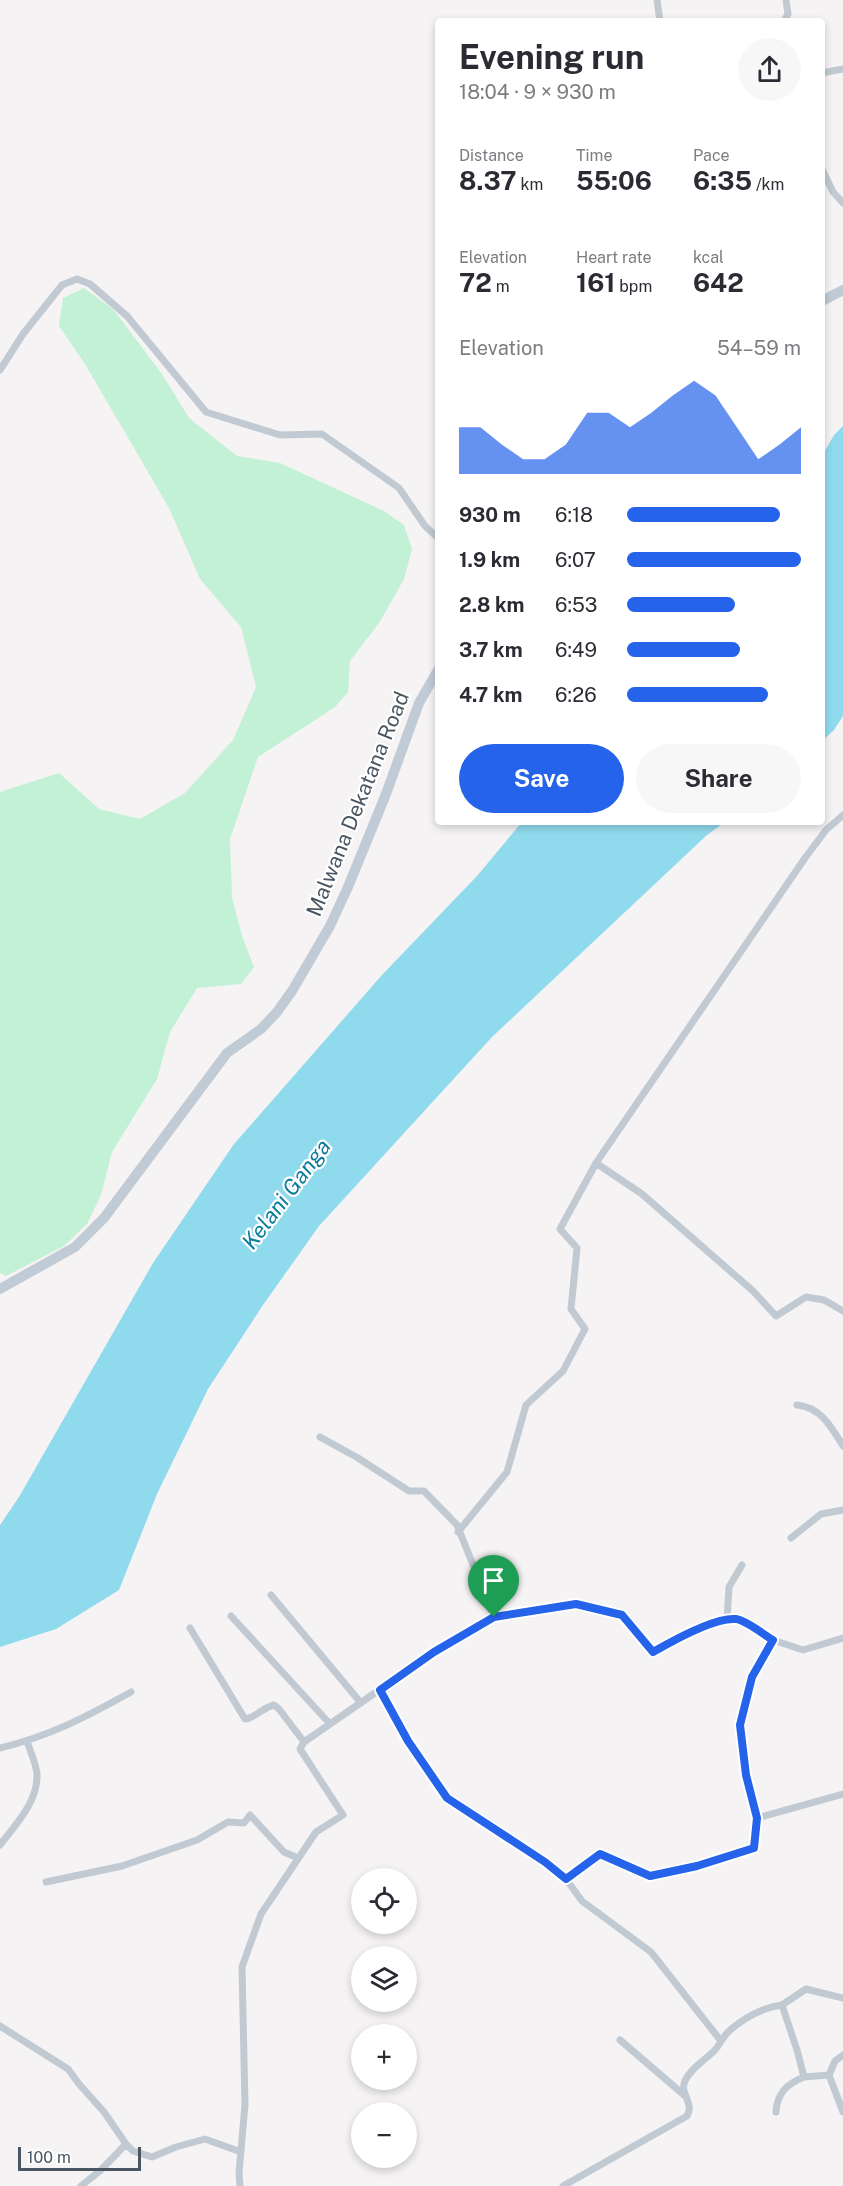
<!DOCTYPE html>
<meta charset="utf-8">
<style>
:root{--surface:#fff;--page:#f7f7f7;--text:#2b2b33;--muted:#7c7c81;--accent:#2563eb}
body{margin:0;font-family:"Public Sans",sans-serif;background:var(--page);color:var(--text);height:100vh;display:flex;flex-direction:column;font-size:22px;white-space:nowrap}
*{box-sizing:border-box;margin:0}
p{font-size:20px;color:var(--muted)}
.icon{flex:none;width:33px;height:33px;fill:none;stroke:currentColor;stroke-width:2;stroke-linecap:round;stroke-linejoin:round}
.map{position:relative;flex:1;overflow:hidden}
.sheet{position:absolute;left:435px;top:18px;width:390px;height:807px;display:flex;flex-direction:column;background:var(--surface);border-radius:6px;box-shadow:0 3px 9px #0003}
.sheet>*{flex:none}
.controls{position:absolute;left:351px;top:1868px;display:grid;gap:12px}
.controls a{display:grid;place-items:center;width:66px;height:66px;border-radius:50%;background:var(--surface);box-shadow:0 3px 9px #0003;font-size:30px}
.scale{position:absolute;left:18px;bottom:15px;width:123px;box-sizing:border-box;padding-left:6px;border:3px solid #4a5661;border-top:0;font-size:16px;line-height:21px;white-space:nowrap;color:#4a5661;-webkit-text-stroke:4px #fff;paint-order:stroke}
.pin{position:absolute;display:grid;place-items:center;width:51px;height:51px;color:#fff;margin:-62px -26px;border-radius:50% 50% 50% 0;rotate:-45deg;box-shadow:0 0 6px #0007}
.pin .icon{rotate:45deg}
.round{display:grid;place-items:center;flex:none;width:63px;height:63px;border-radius:32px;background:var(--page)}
.overview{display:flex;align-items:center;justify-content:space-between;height:102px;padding:0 24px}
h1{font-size:33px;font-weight:700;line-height:45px}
.metrics{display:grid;grid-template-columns:repeat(3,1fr);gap:9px;height:102px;padding:6px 24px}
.metrics div{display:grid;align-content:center}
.metrics b{font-size:26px;font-weight:700}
.metrics small{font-size:16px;font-weight:400}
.metrics p{font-size:16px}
.chart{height:168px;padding:12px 24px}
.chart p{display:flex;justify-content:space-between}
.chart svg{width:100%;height:108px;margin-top:6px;fill:var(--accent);opacity:.7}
.button{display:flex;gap:12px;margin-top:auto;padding:12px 24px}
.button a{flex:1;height:69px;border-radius:36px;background:var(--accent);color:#fff;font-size:24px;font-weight:700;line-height:69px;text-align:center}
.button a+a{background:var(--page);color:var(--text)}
ul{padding:0 24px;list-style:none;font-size:20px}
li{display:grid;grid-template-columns:96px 72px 1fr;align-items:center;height:45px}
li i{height:15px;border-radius:8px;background:var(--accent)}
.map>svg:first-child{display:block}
.green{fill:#c3f1d5}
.water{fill:#90daee}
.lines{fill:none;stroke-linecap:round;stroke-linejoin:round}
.street{stroke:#c1cad2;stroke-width:7}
.secondary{stroke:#c1cbd6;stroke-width:10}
.route-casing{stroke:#fff;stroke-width:12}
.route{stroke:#2563eb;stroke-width:8}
.labels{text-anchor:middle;stroke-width:4.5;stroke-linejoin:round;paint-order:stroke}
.street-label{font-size:21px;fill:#4a5661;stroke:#fff}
.water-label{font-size:22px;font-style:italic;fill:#0c7c9b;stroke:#fff}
</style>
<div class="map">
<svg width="843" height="2186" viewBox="0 0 843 2186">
<rect width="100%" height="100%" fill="#f5f3f3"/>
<path class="green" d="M84,288l29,21 49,65 27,44 48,38 43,7 104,48 20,14 8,24 -8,30 -25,44 -29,38 -2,31 -13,15 -77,50 -28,82 2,59 11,41 11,28 -13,17 -44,4 -27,44 -13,47 -45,73 -11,43 -14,29 -23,22 -58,30 -6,-3v-481l59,-19 40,36 41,10 45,-26 48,-53 23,-53 -15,-60 -41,-48 -31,-71 -84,-144 -26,-38 4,-28z"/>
<path class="water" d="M843,426v290l-9,14 -12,11v-285l12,-21z
M522,822h203l-18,13 -215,202 -173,189 -56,79 -55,84 -51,105 -38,96 -63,39 -56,18v-122l19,-28 134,-234 81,-119 148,-169 95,-99z"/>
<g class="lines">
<path class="street" d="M657,0l3,21
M784,21l4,-7 -2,-14
M822,73l21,-4
M822,169l11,23 10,11
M0,370l23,-36 39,-49 15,-6 13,5 37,32 79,96 74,23 42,-1 77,54 26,38 13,12
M596,1163l46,31 111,97 23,25 30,-19 18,3 19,11
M797,1405c24,2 35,23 46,41
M320,1437l38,21 51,33h15l33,34 37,92
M458,1532l49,-60 19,-67 37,-34 22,-42 -14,-20 6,-61 -17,-19 36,-66 209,-305 21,-28 17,-15
M791,1538l30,-24 22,-4
M271,1595l90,108
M231,1616l99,108
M727,1620l2,-33 13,-22
M190,1628l55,91c11,-1 18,-12 29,-14l5,4 25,33 130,-90 60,-35 82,-13 46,11 31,37 32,-18 42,-14 12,-1 34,21 30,10 40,-12
M380,1690l28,51 39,57 98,64 21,17 16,22 69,51 70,89
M0,1748c50,-12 86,-31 131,-56
M757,1818l-11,-43 -6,-50 12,-48 21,-37
M0,1845c16,-21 38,-43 37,-71 -1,-11 -7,-23 -10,-33
M566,1879l34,-25 49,22 48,-10 57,-18 3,-30 86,-24
M46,1882l76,-16 75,-26 31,-18 16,1 6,-8 34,37 14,6
M782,2005l24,-16 37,9
M0,2026l68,43 11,15 25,28 22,32 7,7 19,6 24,-10 29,-8 36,13
M620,2040l64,55
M829,2075l6,-14 8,-6
M776,2112c1,-19 11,-28 28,-35
M81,2186l20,-16 25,-26
M240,2186l-1,-13 6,-68 -3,-138 19,-53 55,-82 27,-17 -43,-66 4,-7
M563,2186l124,-70c8,-13 -8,-22 -2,-35 5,-12 20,-21 29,-30 6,-6 8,-13 14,-19 14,-13 35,-25 54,-27l15,45 7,27 25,-2 14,37"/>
<path class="secondary" d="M822,301l21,-11
M0,1289l75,-42 29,-29 123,-165 34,-24 16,-17 15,-21 38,-65 18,-39 38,-93 33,-91 19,-33"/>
</g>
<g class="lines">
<defs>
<path id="route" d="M576,1604l46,11 31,37c19,-11 61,-35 83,-33 10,1 28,16 37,21l-21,37 -12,48 6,50 11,43 -3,30 -57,18 -47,10 -50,-22 -34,25 -21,-17 -98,-64 -39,-57 -28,-51 54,-38 60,-35z"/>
</defs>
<use href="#route" class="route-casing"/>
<use href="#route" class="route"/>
</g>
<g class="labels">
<g class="street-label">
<text transform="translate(358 804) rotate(-68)" y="7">Malwana Dekatana Road</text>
</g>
<g class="water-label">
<text transform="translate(286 1194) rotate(-53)" y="8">Kelani Ganga</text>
</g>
</g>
</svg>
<div class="controls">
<a><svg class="icon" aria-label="locate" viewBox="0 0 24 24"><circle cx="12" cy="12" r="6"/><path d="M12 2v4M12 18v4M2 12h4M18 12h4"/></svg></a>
<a><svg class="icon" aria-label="layers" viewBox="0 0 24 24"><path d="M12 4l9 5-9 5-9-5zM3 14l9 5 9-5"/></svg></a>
<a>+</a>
<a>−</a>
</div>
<div class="scale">100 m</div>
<div class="pin" style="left:494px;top:1617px;background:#1e9e55"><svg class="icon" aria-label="arrive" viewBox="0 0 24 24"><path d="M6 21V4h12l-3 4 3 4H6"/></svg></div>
<section class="sheet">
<div class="overview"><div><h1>Evening run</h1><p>18:04 · 9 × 930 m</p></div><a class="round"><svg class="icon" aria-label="share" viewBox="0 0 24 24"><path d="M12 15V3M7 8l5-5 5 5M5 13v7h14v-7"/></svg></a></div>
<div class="metrics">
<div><p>Distance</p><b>8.37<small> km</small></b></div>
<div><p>Time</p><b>55:06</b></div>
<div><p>Pace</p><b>6:35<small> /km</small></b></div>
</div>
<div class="metrics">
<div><p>Elevation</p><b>72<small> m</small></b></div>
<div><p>Heart rate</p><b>161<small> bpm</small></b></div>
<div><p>kcal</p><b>642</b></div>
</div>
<div class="chart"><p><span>Elevation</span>54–59 m</p>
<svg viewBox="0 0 160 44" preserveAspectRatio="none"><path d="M0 44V25L10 25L20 32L30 38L40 38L50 32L60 19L70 19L80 25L90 19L100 12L110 6L120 12L130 25L140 38L150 32L160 25V44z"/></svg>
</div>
<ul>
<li><b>930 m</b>6:18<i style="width:88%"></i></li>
<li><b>1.9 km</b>6:07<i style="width:100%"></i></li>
<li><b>2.8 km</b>6:53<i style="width:62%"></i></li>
<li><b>3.7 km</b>6:49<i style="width:65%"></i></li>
<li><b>4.7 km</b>6:26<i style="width:81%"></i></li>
</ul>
<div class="button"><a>Save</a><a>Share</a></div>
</section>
</div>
